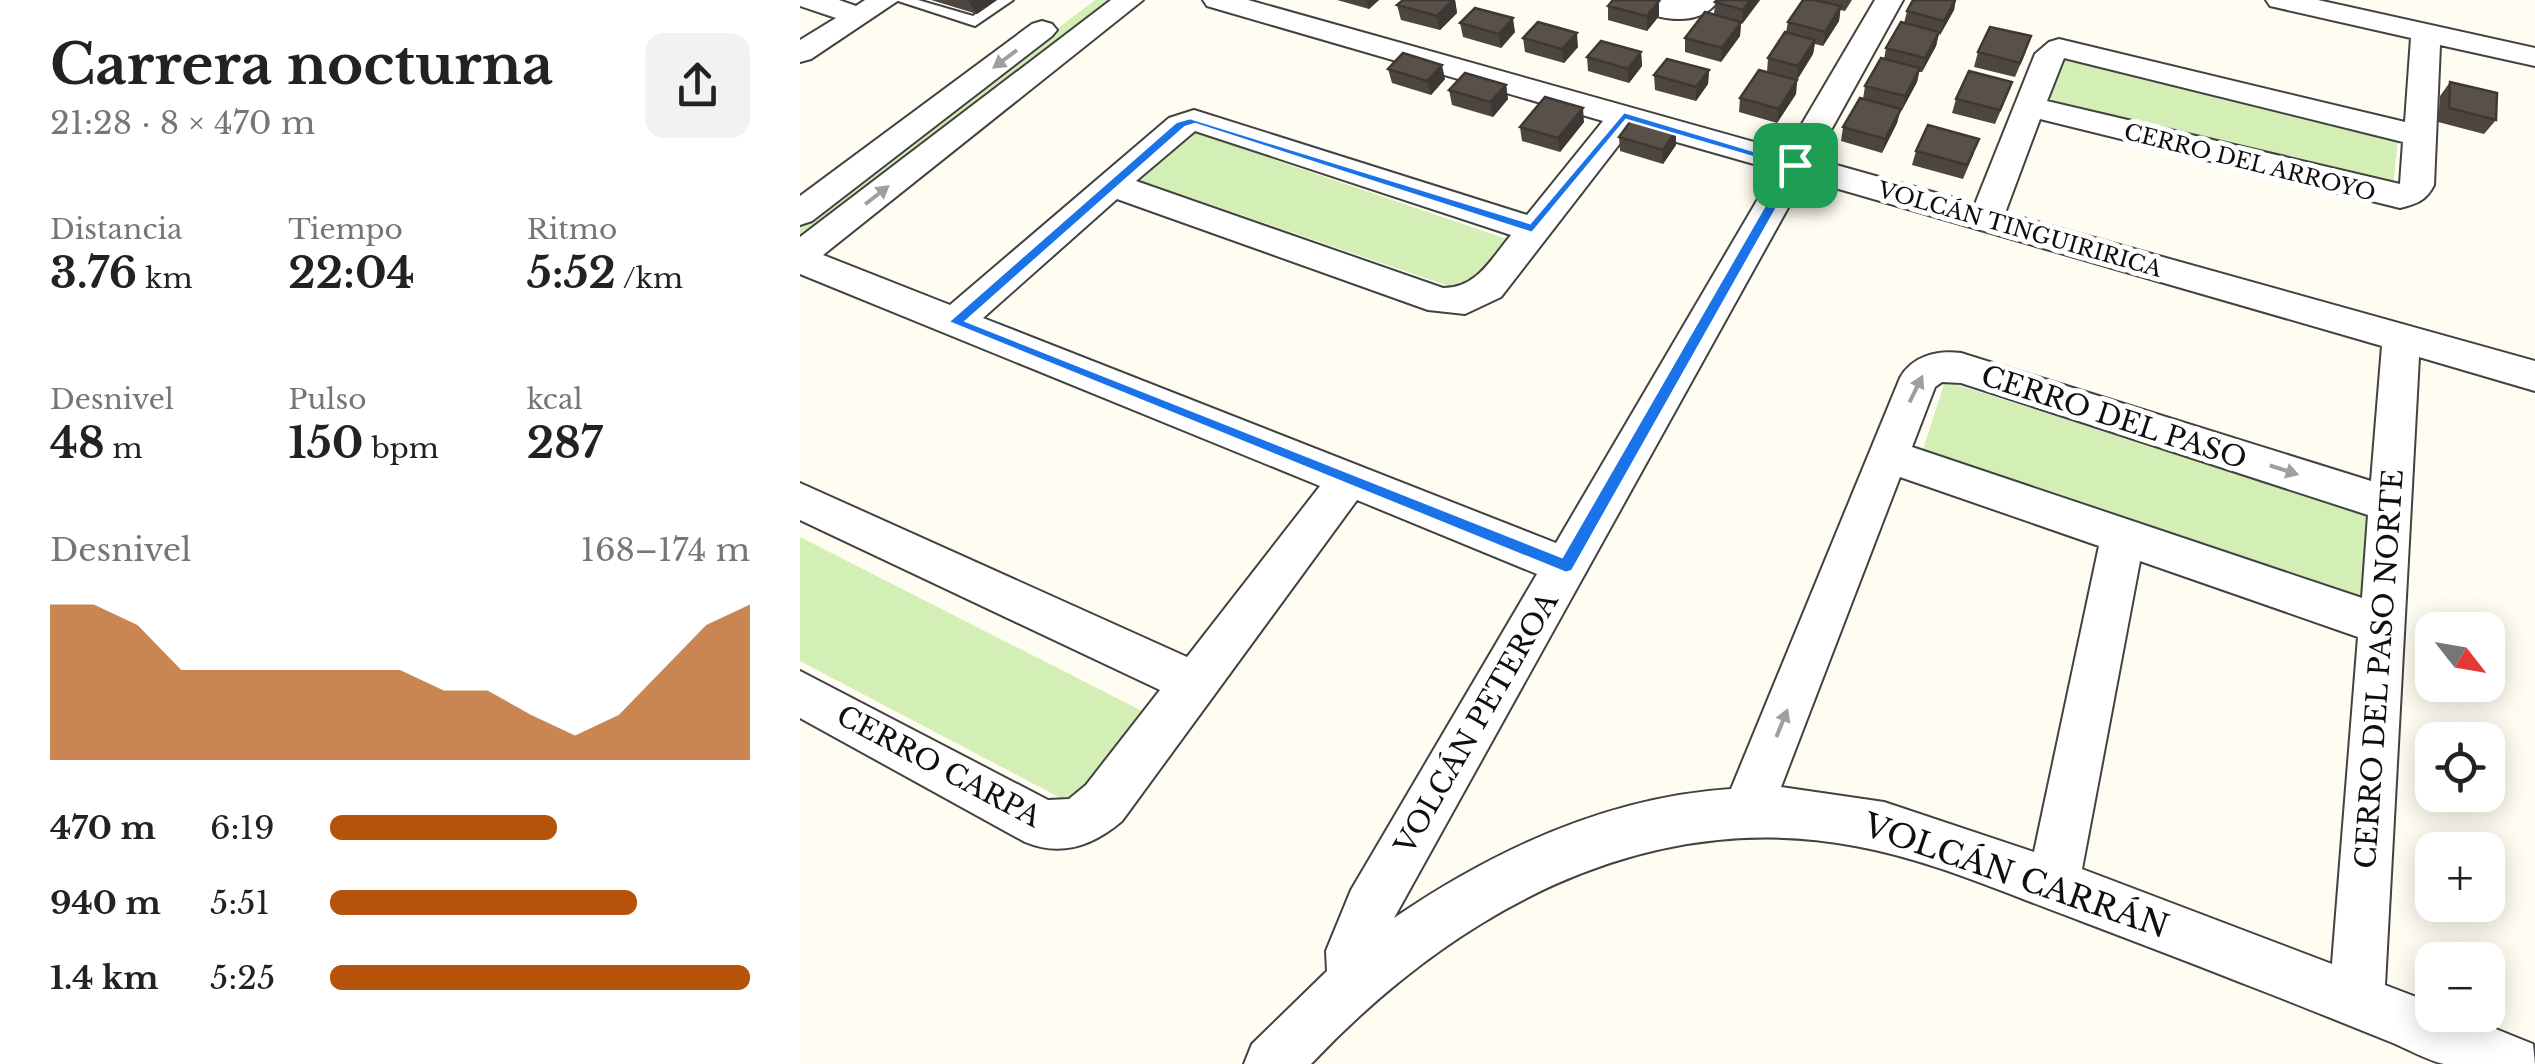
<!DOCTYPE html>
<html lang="es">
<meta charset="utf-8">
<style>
:root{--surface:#fff;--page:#f2f2f2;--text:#222;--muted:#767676;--accent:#b45309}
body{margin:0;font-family:"Libre Baskerville",serif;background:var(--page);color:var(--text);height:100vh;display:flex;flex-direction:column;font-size:38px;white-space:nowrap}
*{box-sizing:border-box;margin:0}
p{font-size:32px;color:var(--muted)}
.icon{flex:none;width:55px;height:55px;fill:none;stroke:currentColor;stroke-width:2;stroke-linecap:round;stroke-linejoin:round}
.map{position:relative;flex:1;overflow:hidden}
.sheet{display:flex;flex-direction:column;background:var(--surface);width:800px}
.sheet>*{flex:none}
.needle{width:65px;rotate:121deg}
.buttons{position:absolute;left:1615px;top:612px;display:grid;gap:20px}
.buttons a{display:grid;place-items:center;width:90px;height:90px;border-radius:20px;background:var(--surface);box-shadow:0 5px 25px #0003;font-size:50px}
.pin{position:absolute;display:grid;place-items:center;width:85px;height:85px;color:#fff;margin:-42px;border-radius:20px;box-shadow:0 5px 15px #0006}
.round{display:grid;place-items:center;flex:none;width:105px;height:105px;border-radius:20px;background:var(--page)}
.overview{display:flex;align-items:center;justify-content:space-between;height:170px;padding:0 50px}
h1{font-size:55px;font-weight:700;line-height:75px}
.figures{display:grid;grid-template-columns:repeat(3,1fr);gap:15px;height:170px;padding:10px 50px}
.figures div{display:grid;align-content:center}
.figures b{font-size:42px;font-weight:700}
.figures small{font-size:28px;font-weight:400}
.figures p{font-size:28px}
.chart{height:280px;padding:20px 50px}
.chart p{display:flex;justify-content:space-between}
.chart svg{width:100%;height:180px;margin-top:10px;fill:var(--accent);opacity:.7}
ul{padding:0 50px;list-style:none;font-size:32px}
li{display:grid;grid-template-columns:160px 120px 1fr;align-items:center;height:75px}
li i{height:25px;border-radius:12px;background:var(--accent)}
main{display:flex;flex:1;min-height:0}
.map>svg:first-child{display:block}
.green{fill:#d3efb5}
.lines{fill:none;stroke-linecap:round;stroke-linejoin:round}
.service-casing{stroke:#424242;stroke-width:4}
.minor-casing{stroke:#424242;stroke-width:4}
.service{fill:#fff;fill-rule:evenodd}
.minor{fill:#fff;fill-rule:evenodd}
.wall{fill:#4d4540}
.shaded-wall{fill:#3e3834}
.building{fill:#59504a;stroke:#3e3834;stroke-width:2.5}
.oneway{fill:#9f9f9f}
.route{fill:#1a73e8;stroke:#fff;stroke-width:2.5;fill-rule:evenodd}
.labels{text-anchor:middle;stroke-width:10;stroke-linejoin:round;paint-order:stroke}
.far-street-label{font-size:22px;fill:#0f0f0f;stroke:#fff}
.street-label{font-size:28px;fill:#0f0f0f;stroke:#fff}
.near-street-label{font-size:32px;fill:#0f0f0f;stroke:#fff}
</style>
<main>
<section class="sheet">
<div class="overview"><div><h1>Carrera nocturna</h1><p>21:28 · 8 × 470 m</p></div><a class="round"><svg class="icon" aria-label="share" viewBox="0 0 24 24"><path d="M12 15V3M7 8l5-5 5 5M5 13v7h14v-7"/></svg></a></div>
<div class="figures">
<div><p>Distancia</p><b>3.76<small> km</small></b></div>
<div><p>Tiempo</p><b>22:04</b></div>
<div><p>Ritmo</p><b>5:52<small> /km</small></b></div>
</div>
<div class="figures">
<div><p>Desnivel</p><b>48<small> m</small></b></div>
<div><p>Pulso</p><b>150<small> bpm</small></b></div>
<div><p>kcal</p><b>287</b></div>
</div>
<div class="chart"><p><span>Desnivel</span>168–174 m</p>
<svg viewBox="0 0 160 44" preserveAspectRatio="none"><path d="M0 44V6L10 6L20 11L30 22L40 22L50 22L60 22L70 22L80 22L90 27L100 27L110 33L120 38L130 33L140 22L150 11L160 6V44z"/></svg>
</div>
<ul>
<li><b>470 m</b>6:19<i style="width:54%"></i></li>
<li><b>940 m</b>5:51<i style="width:73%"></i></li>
<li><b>1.4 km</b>5:25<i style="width:100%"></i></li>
</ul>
</section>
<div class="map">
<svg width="1735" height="1064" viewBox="0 0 1735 1064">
<rect width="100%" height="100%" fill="#fffcf1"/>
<path class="green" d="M295,0h21l-316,242v-17z
M1263,52l335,88 -5,45 -348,-87z
M390,131l320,109 -41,53 -333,-114z
M1145,381l431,137 -14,82 -439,-150z
M0,537l346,176 -74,91 -272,-143z"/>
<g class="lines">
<defs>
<path id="service" d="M95,0h23l55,16 23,-16h17l-38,26z"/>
<path id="minor" d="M0,0h39l17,6 9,-6h34l-88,59 -11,3v-22l36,-22 -36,-12z
M311,0h32l-320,255 127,50 219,-187 25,-8 333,105 76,-94 -396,-115 -4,-6h45l538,151 89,-151h28l-88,159 160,45 60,-150 14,-12 10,-3 346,83 6,-84 -141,-32 -4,-6h52l217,48v18l-95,-21 -6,140c-8,16 -18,19 -34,23l-360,-89 -35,94 530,148v30l-116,-34 -34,628 47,18v12h29l72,29 2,20c-29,0 -63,0 -91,0 -18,-4 -38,-16 -56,-23 -47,-19 -94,-38 -141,-56 -65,-26 -132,-51 -198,-76 -63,-24 -127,-51 -194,-63 -212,-40 -402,68 -544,218h-67l8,-20 75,-73 -1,-20 25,-61 186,-316 -180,-74 -235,321c-29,25 -61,36 -97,21l-225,-124v-47l248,129 21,-1 17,-14 74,-95 -360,-170v-37l387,174 133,-171 -520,-212v-37zM1264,58l339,84 -3,42 -353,-83zM831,129l144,41 -219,373 -573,-225 134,-119 311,111 37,4 36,-17zM395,131l316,104c-20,24 -34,53 -68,53l-307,-107zM1004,179l578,167 -11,135 -410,-128c-24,-3 -49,3 -61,25l-169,411c-123,8 -236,60 -337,129zM1142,382l19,1 407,132 -6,83 -450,-151 23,-60zM1100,477l199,69 -65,306 -150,-50 -103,-15zM1340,561l218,76 -26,327 -250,-95z
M816,0h103c-24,33 -67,15 -99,6z
M242,21l10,3 5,6 -5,6 -240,185 -12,4v-29l232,-172z"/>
</defs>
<use href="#service" class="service-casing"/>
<use href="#minor" class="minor-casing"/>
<use href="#service" class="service"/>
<use href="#minor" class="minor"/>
</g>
<path class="wall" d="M131,0h66l-20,14z
M537,0h42l-10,9z
M603,0h52l2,13 -17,17 -39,-10 -4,-15z
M960,0l-18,24 -1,-1 -1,13 -19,26 -36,-10v-14l29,-23 1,-13z
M1003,0h49l-7,11 -5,-1 -1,11 -16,25 -8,-2 -2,10 -16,26 -1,14 -19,29 -38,-11 1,-14 27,-26 1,-14 18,-26 2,-10z
M1113,0h43l-2,10 -14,25 -1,-1 -3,12 -14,26h-3l-2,10 -15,28h-2l-3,13 -15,30 -41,-12 2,-14 20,-28 2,-13 19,-27 2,-11 18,-25 3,-12z
M808,6l51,10 -12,15 -39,-11z
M660,23l55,9 -14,16 -38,-11z
M723,38l55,9 -14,16 -39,-11z
M1226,51l-11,26 -41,-10 4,-15z
M841,52l1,14 -13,17 -41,-12 -1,-14z
M588,69l57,10 -14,16 -39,-12z
M909,70l-1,14 -12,17 -41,-11 -1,-15z
M1650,82l46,38 -12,14 -46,-12 2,-26z
M706,85l2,14 -15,18 -41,-12 -3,-15z
M1207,96l-12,28 -43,-11 4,-14z
M784,122l-24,30 -38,-11 -2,-14z
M819,137l57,8 -13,19 -43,-13z
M1116,151l58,2 -11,26 -51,-14z"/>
<path class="shaded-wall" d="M168,0h29l-20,14z
M566,0h13l-10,9z
M653,0h2l2,13 -17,17 -3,-14z
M950,0h10l-18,24 1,-14z
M1155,0l-1,10 -14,25 4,-14z
M859,1v15l-12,15v-15z
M1041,6l-2,15 -16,25 2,-14z
M713,18l2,14 -14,16 -2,-14z
M941,22l-1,14 -19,26 1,-14z
M1139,32l-3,14 -14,26 3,-14z
M777,33l1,14 -14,16 -2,-14z
M1015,40l-2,14 -16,26 1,-14z
M841,52l1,14 -13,17 -1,-14z
M642,65l3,14 -14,16 -4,-14z
M1120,68l-3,14 -15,28 3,-14z
M909,70l-1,14 -12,17v-14z
M997,80l-1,14 -19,29 2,-14z
M706,85l2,14 -15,18 -3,-15z
M783,108l1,14 -24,30 -2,-14z
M1101,109l-4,14 -15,30 3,-14z
M876,131v14l-13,19v-14z"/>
<path class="building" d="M603,0h50l-16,16 -40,-11z
M813,0h41l5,1 -12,15 -39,-10z
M917,0h33l-7,10 -28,-8z
M1003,0h12l26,6 -16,26 -37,-10z
M1113,0h42l-11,21 -37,-10z
M675,8l38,10 -14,16 -39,-11z
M905,12l36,10 -19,26 -37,-10z
M738,22l39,11 -15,16 -39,-11z
M1101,22l38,10 -14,26 -39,-10z
M1190,27l41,9 -11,27 -42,-11z
M985,32l30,8 -17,26 -30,-8z
M801,41l40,11 -13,17 -41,-12z
M603,53l39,12 -15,16 -39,-12z
M1081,58l39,10 -15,28 -40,-10z
M867,59l42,11 -13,17 -42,-12z
M959,70l38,10 -18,29 -39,-11z
M1169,71l43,11 -12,28 -44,-11z
M665,73l41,12 -16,17 -41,-12z
M1650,82l47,11 -1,27 -47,-12z
M745,97l38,11 -25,30 -38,-11z
M1060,98l41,11 -16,30 -42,-12z
M833,118l43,13 -13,19 -44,-13z
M1128,125l51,14 -12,26 -51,-14z"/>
<defs><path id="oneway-solid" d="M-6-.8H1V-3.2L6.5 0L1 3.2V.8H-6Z" transform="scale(2.5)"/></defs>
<g class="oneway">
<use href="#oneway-solid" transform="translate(205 59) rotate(143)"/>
<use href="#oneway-solid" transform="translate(77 195) rotate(-38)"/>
<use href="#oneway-solid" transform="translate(1116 389) rotate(-64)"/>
<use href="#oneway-solid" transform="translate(1484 470) rotate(18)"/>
<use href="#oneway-solid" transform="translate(982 723) rotate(-68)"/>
</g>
<path class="route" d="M824,112l177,53 -229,406 -6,2 -618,-251 228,-200 14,-4 340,105zM826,120l161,47 -225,390 -596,-236 219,-194 10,-3 337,109z"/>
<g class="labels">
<g class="far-street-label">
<text transform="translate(1450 162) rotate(14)" y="8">CERRO DEL ARROYO</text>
<text transform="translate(1220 229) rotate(16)" y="8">VOLCÁN TINGUIRIRICA</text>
</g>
<g class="street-label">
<text transform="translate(1314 417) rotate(18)" y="10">CERRO DEL PASO</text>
<text transform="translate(1579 669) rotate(-86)" y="10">CERRO DEL PASO NORTE</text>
<text transform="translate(676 723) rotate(-60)" y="10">VOLCÁN PETEROA</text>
<text transform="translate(139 766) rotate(28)" y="10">CERRO CARPA</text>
</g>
<g class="near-street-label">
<text transform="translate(1216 876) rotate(19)" y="11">VOLCÁN CARRÁN</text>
</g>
</g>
</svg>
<div class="buttons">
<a><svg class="needle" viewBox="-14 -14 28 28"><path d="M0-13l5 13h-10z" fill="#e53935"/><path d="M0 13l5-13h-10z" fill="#767676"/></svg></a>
<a><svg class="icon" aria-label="locate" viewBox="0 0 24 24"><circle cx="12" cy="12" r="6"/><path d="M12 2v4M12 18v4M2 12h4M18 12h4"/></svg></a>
<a>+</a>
<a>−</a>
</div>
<div class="pin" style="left:995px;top:165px;background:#1e9e55"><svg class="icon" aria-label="arrive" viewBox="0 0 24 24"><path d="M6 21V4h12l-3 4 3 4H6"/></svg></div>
</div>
</main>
